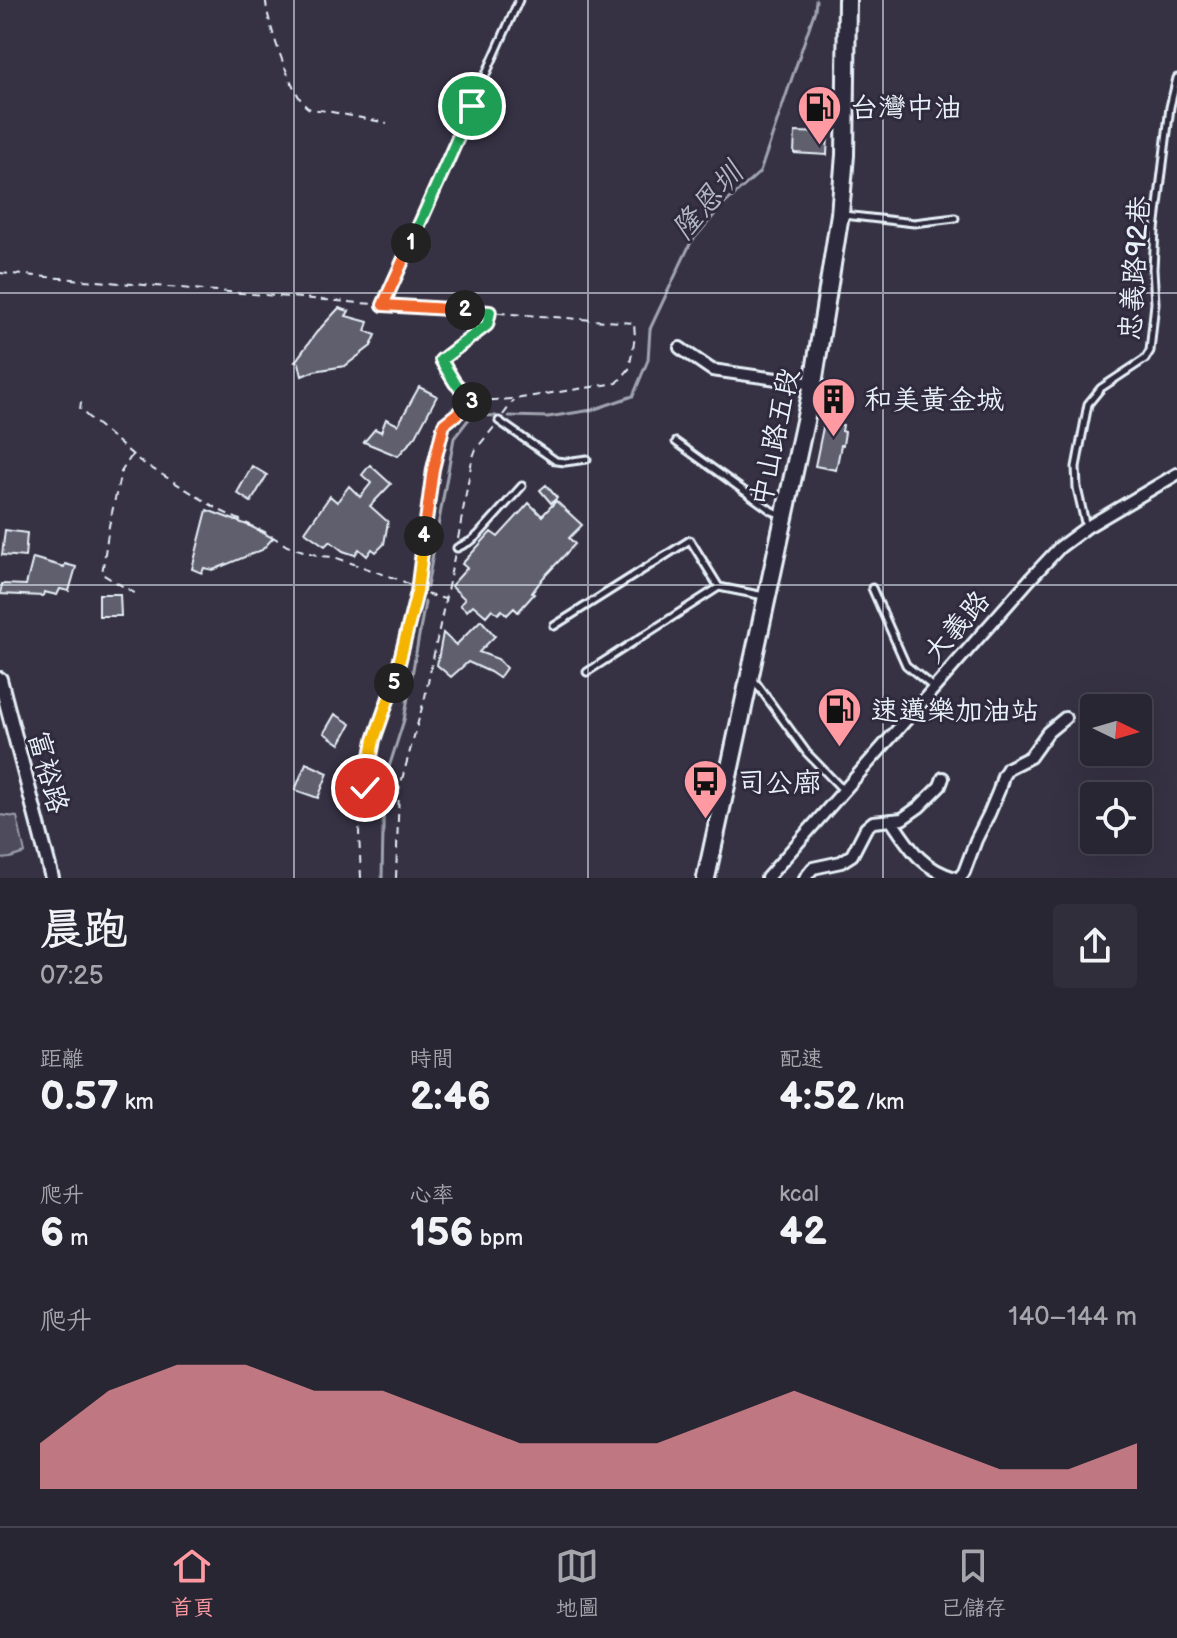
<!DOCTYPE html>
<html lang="zh-TW">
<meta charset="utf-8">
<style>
:root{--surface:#282633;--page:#302e3b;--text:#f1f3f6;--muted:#a5a5ac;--line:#44434e;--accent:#ff9aa2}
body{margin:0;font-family:"Balsamiq Sans","LXGW WenKai TC",sans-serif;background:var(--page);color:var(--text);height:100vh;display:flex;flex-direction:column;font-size:30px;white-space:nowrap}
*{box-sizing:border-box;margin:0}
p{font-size:26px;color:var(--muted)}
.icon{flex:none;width:44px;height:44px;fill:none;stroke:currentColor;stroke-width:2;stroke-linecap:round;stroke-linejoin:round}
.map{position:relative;height:878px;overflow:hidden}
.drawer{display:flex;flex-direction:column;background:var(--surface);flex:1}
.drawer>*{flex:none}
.needle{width:52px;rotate:95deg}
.fabs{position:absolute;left:1080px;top:694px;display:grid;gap:16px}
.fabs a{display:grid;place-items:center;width:72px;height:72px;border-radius:8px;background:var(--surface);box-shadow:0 8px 32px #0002,0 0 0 2px var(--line);font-size:40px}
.pin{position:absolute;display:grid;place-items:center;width:68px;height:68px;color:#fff;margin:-34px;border:4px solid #fff;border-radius:50%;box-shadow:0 2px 8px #0007}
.km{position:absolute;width:40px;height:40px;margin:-20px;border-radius:50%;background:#222;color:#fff;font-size:22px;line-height:40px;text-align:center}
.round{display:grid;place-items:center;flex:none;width:84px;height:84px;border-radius:8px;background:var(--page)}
.overview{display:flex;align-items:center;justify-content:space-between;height:136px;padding:0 40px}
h1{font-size:44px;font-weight:600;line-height:60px}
.stats{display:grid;grid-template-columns:repeat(3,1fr);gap:12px;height:136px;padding:8px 40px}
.stats div{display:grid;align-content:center}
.stats b{font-size:40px;font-weight:600}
.stats small{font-size:22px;font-weight:400}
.stats p{font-size:22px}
.chart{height:224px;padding:16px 40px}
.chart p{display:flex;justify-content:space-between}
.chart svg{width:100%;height:144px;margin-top:8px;fill:var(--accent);opacity:.7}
.menu{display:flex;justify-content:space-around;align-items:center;height:112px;border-top:2px solid var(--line);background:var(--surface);font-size:22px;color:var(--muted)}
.menu a{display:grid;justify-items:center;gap:4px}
.menu .current{color:var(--accent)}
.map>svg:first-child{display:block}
.green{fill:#4d4b5c;stroke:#9a9eaa;stroke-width:2}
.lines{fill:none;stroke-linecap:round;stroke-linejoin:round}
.stream{stroke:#a0a4af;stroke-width:3}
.building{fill:#605e6e;stroke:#e8f1f8;stroke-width:2}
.service-casing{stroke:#e8f1f8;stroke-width:11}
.minor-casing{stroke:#e8f1f8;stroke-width:16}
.tertiary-casing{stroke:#e8f1f8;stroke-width:18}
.primary-casing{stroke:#e8f1f8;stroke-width:22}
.path{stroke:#e8f1f8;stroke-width:2;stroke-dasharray:8 6;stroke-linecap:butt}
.service{stroke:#2f2a3d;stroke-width:5}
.minor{stroke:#2f2a3d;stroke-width:10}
.tertiary{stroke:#2f2a3d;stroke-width:12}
.primary{stroke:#2f2a3d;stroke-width:16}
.split-1-casing{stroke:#fff;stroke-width:16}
.split-2-casing{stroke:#fff;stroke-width:16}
.split-3-casing{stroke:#fff;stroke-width:16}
.split-4-casing{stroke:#fff;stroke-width:16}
.split-5-casing{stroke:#fff;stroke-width:16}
.split-6-casing{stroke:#fff;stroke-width:16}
.split-1{stroke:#22a559;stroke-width:10}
.split-2{stroke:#f0652b;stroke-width:10}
.split-3{stroke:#22a559;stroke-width:10}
.split-4{stroke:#f0652b;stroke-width:10}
.split-5{stroke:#f5b400;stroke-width:10}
.split-6{stroke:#f5b400;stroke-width:10}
.grid{fill:none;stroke:#e8f1f8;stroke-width:2;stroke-opacity:0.55}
.labels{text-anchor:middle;stroke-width:6;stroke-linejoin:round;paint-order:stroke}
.poi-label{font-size:28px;fill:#e8f1f8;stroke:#2f2a3d;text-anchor:start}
.street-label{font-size:28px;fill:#e8f1f8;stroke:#2f2a3d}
.water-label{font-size:30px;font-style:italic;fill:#b2b7c2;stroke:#2f2a3d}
</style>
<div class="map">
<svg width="1177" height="878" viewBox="0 0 1177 878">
<rect width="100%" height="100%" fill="#363244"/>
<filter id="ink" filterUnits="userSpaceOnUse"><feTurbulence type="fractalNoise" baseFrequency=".0125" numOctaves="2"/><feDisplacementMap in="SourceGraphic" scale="16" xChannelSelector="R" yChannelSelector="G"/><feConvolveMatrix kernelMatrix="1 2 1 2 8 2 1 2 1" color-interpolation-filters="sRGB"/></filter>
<g filter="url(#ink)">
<path class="green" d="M0,815l17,2 8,36 -15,5 -10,1z"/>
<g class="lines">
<path class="stream" d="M509,416l39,1 44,-7 41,-14 15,-36 2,-31 41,-87 30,-35 39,-35 55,-162 1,-10
M427,587l27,-149 18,-23 24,1
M382,878l2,-95 20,-63 21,-118"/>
</g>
<path class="building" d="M795,132l33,1 -1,22 -33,-2z
M339,308l10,3 -3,5 22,6 -3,9 11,4 -5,11 -26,20 -31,5 -12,5 -3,-13 -4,-1 21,-29z
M419,387l18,9 -21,40 -18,20 -34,-14 11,-13 6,3 5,-13 12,6z
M826,413l7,1 -1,9 11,2 -1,6 3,1 -2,13h-2l-5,25 -21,-4z
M370,465l21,19 -21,22 18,16 -4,22 -8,8 -4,-3 -5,7 -8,-7 -4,6 -12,-4 -13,-10 -5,5 -20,-14 25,-36 7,6 12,-16 11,11 11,-14 -9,-8z
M252,466l15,9 -16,27 -14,-9z
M546,485l11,13 -6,5 -11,-13z
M556,501l26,24 -13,13 6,6 -32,34 -11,15 2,1 -16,18 -4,-4 -7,7 -5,-5 -4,4 -6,-5 -6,7 -13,-11 -6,6 -7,-6 5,-6 -14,-13 16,-18 -5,-4 29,-32 7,5 31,-34 13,13z
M207,510l43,16 23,12 -11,12 -49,20 -9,-2 -2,5 -10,-4z
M5,530l22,3 -2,24 -23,-2z
M33,558l31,9 1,-3 11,3 -7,24 -9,-2 -3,6 -13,-3 -1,4 -43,-2 2,-10 24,1z
M99,594h21l1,22h-22z
M481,620l14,16 -16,16 19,7 8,9 -7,10 -9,-6 -22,-10 -17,15 -14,-12 6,-32 13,12z
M335,714l16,10 -11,20 -16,-11z
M306,763l22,10 -10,25 -23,-8z"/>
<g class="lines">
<defs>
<path id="service" d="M844,215l70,8 41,-5
M383,305l136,-305
M499,421l57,40 9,1 22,-3
M676,442l96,69 8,3
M1086,527l-9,-39 -1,-21 12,-63 13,-16 44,-29 5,-8 5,-48 -2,-34 2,-39 15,-123 7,-29
M457,548l14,-7 7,-6 44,-49
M872,588l34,77 27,22
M554,626l136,-86 29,47
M587,672l132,-85 45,9
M754,680l53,73 36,37"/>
<path id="minor" d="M680,348l32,22 101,14
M891,820c19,28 30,48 64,58
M767,878l264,-300 29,-31 27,-20 90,-53
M805,878l8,-10 28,-6 11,-7 14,-27 7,-6 29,-3 17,-12 21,-21 3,-8
M959,878l5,-6 12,-32 13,-26 10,-24 4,-14 5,-8 22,-11 18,-25 17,-14"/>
<path id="tertiary" d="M0,679l52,199"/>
<path id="primary" d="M706,878l107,-494 27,-170 5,-59 2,-155"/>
</defs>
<use href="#service" class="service-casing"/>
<use href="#minor" class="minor-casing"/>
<use href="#tertiary" class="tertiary-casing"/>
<use href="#primary" class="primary-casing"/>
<path class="path" d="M266,0c-1,17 27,99 42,108 4,2 14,2 18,3 21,4 41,8 61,12
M0,273l373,31
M472,400l-17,-17 -14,-23 46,-35 3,-12
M81,402l-1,8 60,51 81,50 46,22 20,13 33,10 14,1 66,23 10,5 7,7 28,7
M503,415l11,-15
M132,455l-11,17 -12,54 -7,48 34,20
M458,539l14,-79 4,-11 19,-23
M361,878l-2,-46 6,-44 9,-48 24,-69 19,-79 16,-123 11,-45 29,-23 41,-2 103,-16 12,-14 6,-32 -1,-14 -242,-18
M396,878l3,-88 26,-93 30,-144"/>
<use href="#service" class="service"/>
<use href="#minor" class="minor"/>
<use href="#tertiary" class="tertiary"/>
<use href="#primary" class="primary"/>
</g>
</g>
<g class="lines" filter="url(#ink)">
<defs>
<path id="split-1" d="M411,243l61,-137"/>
<path id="split-2" d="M411,243l-28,62 82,5"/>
<path id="split-3" d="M465,310l25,2 -3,13 -46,35 14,23 18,18 -1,1"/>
<path id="split-4" d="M424,536l9,-67 11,-45 28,-22"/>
<path id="split-5" d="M394,683l23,-91 7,-56"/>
<path id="split-6" d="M365,788l9,-48 20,-57"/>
</defs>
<use href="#split-1" class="split-1-casing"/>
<use href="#split-2" class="split-2-casing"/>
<use href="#split-3" class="split-3-casing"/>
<use href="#split-4" class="split-4-casing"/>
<use href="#split-5" class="split-5-casing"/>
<use href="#split-6" class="split-6-casing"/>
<use href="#split-1" class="split-1"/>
<use href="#split-2" class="split-2"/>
<use href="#split-3" class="split-3"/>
<use href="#split-4" class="split-4"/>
<use href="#split-5" class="split-5"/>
<use href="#split-6" class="split-6"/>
</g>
<path class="grid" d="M294,0v878M588,0v878M883,0v878M0,293h1177M0,585h1177"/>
<defs>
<symbol id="fuel-pin" viewBox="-11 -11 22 30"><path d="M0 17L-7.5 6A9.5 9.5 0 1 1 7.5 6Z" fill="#ff9aa2" stroke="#2f2a3d"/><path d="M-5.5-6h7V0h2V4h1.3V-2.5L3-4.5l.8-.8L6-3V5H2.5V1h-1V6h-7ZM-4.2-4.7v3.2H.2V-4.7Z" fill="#111"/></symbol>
<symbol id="building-pin" viewBox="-11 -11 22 30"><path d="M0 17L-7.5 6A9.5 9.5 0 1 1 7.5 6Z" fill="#ff9aa2" stroke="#2f2a3d"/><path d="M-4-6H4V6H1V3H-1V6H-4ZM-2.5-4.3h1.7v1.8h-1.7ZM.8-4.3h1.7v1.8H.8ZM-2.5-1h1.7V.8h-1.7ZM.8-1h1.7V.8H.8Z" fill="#111"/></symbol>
<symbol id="bus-pin" viewBox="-11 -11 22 30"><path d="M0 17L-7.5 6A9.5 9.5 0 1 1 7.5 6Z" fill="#ff9aa2" stroke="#2f2a3d"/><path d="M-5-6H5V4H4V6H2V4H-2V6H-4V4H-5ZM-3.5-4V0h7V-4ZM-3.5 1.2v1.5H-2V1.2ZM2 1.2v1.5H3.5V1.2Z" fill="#111"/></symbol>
</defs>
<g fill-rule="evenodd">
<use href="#fuel-pin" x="794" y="82" width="51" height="69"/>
<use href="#building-pin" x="808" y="374" width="51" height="69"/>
<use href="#fuel-pin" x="814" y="684" width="51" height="69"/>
<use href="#bus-pin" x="680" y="756" width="51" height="69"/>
</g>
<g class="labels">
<g class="poi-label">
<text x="850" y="117">台灣中油</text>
<text x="864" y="409">和美黃金城</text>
<text x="871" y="720">速邁樂加油站</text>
<text x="737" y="792">司公廍</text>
</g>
<g class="street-label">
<text transform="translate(1134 268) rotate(-86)" y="10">忠義路92巷</text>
<text transform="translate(774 437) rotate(-78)" y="10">中山路五段</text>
<text transform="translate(956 626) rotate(-49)" y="10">大義路</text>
<text transform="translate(49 772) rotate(75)" y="10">富裕路</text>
</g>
<g class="water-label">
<text transform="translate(707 201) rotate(-49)" y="10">隆恩圳</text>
</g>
</g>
</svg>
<div class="fabs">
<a><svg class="needle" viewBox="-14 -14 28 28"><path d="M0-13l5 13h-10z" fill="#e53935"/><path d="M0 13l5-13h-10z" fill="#a5a5ac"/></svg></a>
<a><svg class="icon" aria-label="locate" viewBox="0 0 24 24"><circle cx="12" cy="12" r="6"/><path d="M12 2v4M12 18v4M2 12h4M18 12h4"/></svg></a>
</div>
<div class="pin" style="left:472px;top:106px;background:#1e9e55"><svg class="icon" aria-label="arrive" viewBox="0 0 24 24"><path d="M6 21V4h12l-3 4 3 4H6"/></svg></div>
<div class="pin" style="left:365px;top:788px;background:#d93025"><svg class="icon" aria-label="check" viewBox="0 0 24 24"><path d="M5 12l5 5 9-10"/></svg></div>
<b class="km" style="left:411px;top:243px">1</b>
<b class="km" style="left:465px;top:310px">2</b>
<b class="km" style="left:472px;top:402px">3</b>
<b class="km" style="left:424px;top:536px">4</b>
<b class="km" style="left:394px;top:683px">5</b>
</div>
<section class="drawer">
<div class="overview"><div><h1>晨跑</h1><p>07:25</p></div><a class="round"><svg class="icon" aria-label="share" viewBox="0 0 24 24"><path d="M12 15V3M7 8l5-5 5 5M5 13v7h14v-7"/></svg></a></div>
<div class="stats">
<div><p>距離</p><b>0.57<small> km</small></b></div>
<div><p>時間</p><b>2:46</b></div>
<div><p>配速</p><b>4:52<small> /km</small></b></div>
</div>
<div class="stats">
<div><p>爬升</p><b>6<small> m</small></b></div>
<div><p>心率</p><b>156<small> bpm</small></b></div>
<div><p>kcal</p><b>42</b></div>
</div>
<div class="chart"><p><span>爬升</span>140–144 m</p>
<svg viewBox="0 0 160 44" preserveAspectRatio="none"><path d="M0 44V30L10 14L20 6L30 6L40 14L50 14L60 22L70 30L80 30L90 30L100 22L110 14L120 22L130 30L140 38L150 38L160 30V44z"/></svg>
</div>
</section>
<nav class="menu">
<a class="current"><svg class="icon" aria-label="home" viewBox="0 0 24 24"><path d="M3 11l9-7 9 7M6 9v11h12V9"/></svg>首頁</a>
<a><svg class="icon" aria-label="map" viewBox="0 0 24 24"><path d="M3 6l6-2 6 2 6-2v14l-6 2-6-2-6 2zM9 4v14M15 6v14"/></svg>地圖</a>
<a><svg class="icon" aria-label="saved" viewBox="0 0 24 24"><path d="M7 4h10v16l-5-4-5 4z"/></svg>已儲存</a>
</nav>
